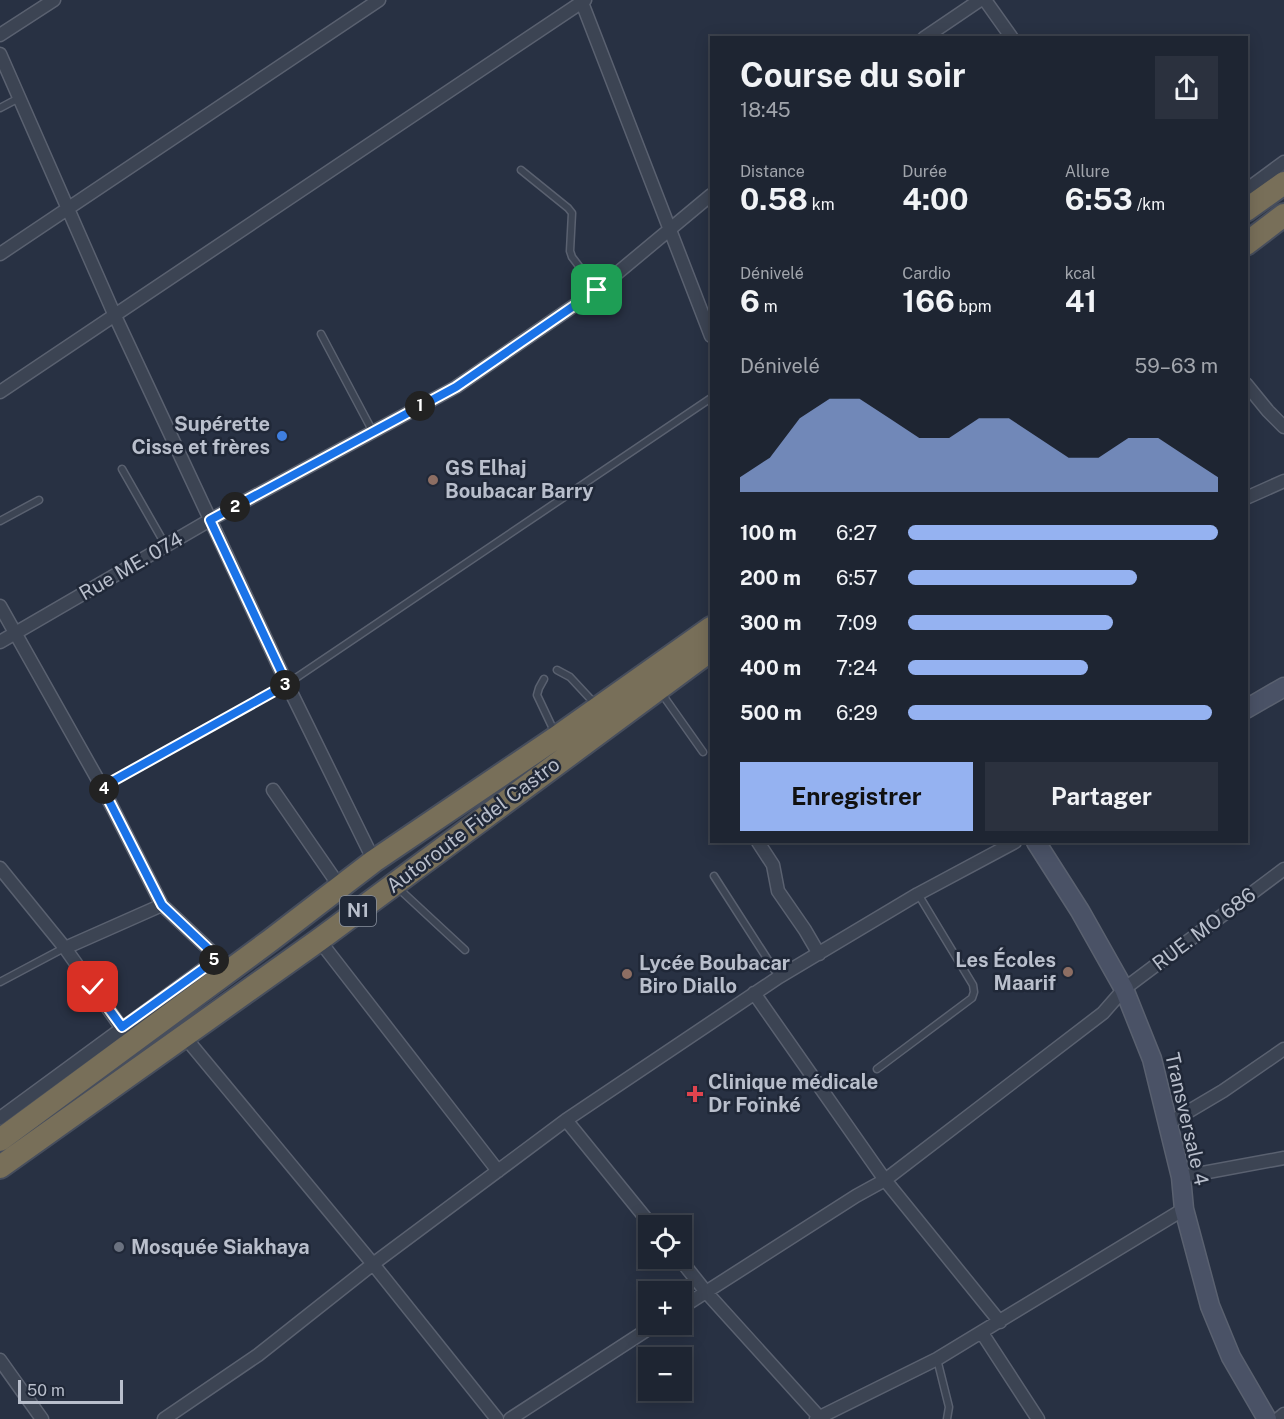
<!DOCTYPE html>
<html lang="fr">
<meta charset="utf-8">
<style>
:root{--surface:#1e2532;--page:#2b313e;--text:#f1f3f6;--muted:#a1a5ac;--line:#3c424d;--accent:#95b2f1}
body{margin:0;font-family:"Public Sans",sans-serif;background:var(--page);color:var(--text);height:100vh;display:flex;flex-direction:column;font-size:22px;white-space:nowrap}
*{box-sizing:border-box;margin:0}
p{font-size:20px;color:var(--muted)}
.icon{flex:none;width:33px;height:33px;fill:none;stroke:currentColor;stroke-width:2;stroke-linecap:round;stroke-linejoin:round}
.map{position:relative;flex:1;overflow:hidden}
.panel{position:absolute;left:710px;top:36px;width:538px;height:807px;display:flex;flex-direction:column;background:var(--surface);border-radius:0px;box-shadow:0 3px 15px #0003,0 0 0 2px var(--line)}
.panel>*{flex:none}
.controls{position:absolute;left:638px;top:1215px;display:grid;gap:12px}
.controls a{display:grid;place-items:center;width:54px;height:54px;border-radius:0px;background:var(--surface);box-shadow:0 3px 15px #0003,0 0 0 2px var(--line);font-size:30px}
.scale{position:absolute;left:18px;bottom:15px;width:105px;box-sizing:border-box;padding-left:6px;border:3px solid #b9bfcc;border-top:0;font-size:16px;line-height:21px;white-space:nowrap;color:#b9bfcc;-webkit-text-stroke:4px #202838;paint-order:stroke}
.pin{position:absolute;display:grid;place-items:center;width:51px;height:51px;color:#fff;margin:-26px;border-radius:12px;box-shadow:0 3px 9px #0006}
.km{position:absolute;width:30px;height:30px;margin:-15px;border-radius:50%;background:#222;color:#fff;font-size:16px;line-height:30px;text-align:center}
.round{display:grid;place-items:center;flex:none;width:63px;height:63px;border-radius:0px;background:var(--page)}
.overview{display:flex;align-items:center;justify-content:space-between;height:102px;padding:0 30px}
h1{font-size:33px;font-weight:700;line-height:45px}
.metrics{display:grid;grid-template-columns:repeat(3,1fr);gap:9px;height:102px;padding:6px 30px}
.metrics div{display:grid;align-content:center}
.metrics b{font-size:30px;font-weight:700}
.metrics small{font-size:16px;font-weight:400}
.metrics p{font-size:16px}
.chart{height:168px;padding:12px 30px}
.chart p{display:flex;justify-content:space-between}
.chart svg{width:100%;height:108px;margin-top:6px;fill:var(--accent);opacity:.7}
.cta{display:flex;gap:12px;margin-top:auto;padding:12px 30px}
.cta a{flex:1;height:69px;border-radius:0px;background:var(--accent);color:#111;font-size:24px;font-weight:700;line-height:69px;text-align:center}
.cta a+a{background:var(--page);color:var(--text)}
ul{padding:0 30px;list-style:none;font-size:20px}
li{display:grid;grid-template-columns:96px 72px 1fr;align-items:center;height:45px}
li i{height:15px;border-radius:8px;background:var(--accent)}
.map>svg:first-child{display:block}
.lines{fill:none;stroke-linecap:round;stroke-linejoin:round}
.lane-casing{stroke:#5a6170;stroke-width:9}
.street-casing{stroke:#5a6170;stroke-width:15}
.secondary-casing{stroke:#5a6170;stroke-width:21}
.highway-casing{stroke:#474e5d;stroke-width:26}
.lane{stroke:#3c4453;stroke-width:6}
.street{stroke:#3c4453;stroke-width:12}
.secondary{stroke:#4a5266;stroke-width:18}
.highway{stroke:#786f59;stroke-width:22}
.route-casing{stroke:#fff;stroke-width:12}
.route{stroke:#1a73e8;stroke-width:8}
.shop-dot{fill:#3f7fe0;stroke:#202838;stroke-width:2}
.education-dot{fill:#8d6e63;stroke:#202838;stroke-width:2}
.health-dot{fill:#e0444e;stroke:#202838;stroke-width:2}
.worship-dot{fill:#6b7280;stroke:#202838;stroke-width:2}
.labels{text-anchor:middle;stroke-width:5;stroke-linejoin:round;paint-order:stroke}
.shield{fill:#202838;stroke:#8b92a0;stroke-width:1.5}
.shield-label{font-size:18px;font-weight:bold;fill:#b9bfcc}
.poi-label{font-size:20px;font-weight:bold;fill:#b9bfcc;stroke:#202838;text-anchor:start}
.street-label{font-size:20px;fill:#b9bfcc;stroke:#202838}
</style>
<div class="map">
<svg width="1284" height="1419" viewBox="0 0 1284 1419">
<rect width="100%" height="100%" fill="#283143"/>
<g class="lines">
<defs>
<path id="lane" d="M0,108l19,-10
M521,170l47,38 4,5 -2,38 2,6 25,33
M321,334l52,98
M122,469l44,77
M0,521l39,-21
M557,670l13,7 26,28
M544,679l-5,9 -2,7 18,38
M662,694l41,58
M102,787l185,-103 424,-286
M714,876l65,101
M397,887l68,63
M0,982l64,-34
M877,1069l95,-71 2,-6 -1,-7 -55,-91
M937,1359l12,48 -2,12"/>
<path id="street" d="M581,0l130,336
M985,0l27,38
M0,35l54,-35
M924,38l56,-38
M0,54l115,262 172,368 87,177
M1246,190l38,-28
M0,254l379,-254
M1246,384l22,27 16,16
M0,392l585,-392
M1246,498l38,-17
M0,606l102,181 60,118 68,64
M0,642l210,-122 246,-133 141,-97 114,-95
M273,790l67,97
M758,842l15,23 5,26 27,39 14,24
M0,868l65,80 61,86
M319,940l179,231
M65,948l97,-43
M754,993l131,187 115,142
M184,1036l189,228 124,155
M0,1118l218,-160
M566,1120l86,106
M1169,1123l54,-32 61,-42
M1181,1177l103,-19
M679,1258l27,34 115,127
M681,1308l175,-112 29,-16 218,-167 21,-24 160,-120
M982,1333l56,86
M0,1360l42,59
M164,1419l94,-64 115,-91 193,-144 213,-143 139,-83 97,-52
M510,1419l146,-95
M816,1419l121,-60 247,-150
M1278,1419l6,-5"/>
<path id="secondary" d="M1246,709l38,-22
M1036,842l44,69 44,78 28,70 29,118 3,32 26,97 21,51 36,62"/>
<path id="highway" d="M1246,210l38,-27
M1246,244l38,-29
M0,1140l271,-200 103,-79 183,-124 154,-109
M0,1167l319,-227 392,-290"/>
</defs>
<use href="#lane" class="lane-casing"/>
<use href="#street" class="street-casing"/>
<use href="#secondary" class="secondary-casing"/>
<use href="#highway" class="highway-casing"/>
<use href="#lane" class="lane"/>
<use href="#street" class="street"/>
<use href="#secondary" class="secondary"/>
<use href="#highway" class="highway"/>
</g>
<g class="lines">
<defs>
<path id="route" d="M93,987l29,40 96,-69 -56,-53 -60,-118 185,-103 -77,-164 246,-133 141,-97"/>
</defs>
<use href="#route" class="route-casing"/>
<use href="#route" class="route"/>
</g>
<circle class="shop-dot" cx="282" cy="436" r="6"/>
<g class="education-dot">
<circle cx="433" cy="480" r="6"/>
<circle cx="1068" cy="972" r="6"/>
<circle cx="627" cy="974" r="6"/>
</g>
<path class="health-dot" d="M692 1085h6v6h6v6h-6v6h-6v-6h-6v-6h6z"/>
<circle class="worship-dot" cx="119" cy="1247" r="6"/>
<g class="labels">
<rect class="shield" x="340" y="896" width="36" height="30" rx="4.5"/>
<g class="shield-label">
<text x="358" y="917">N1</text>
</g>
<g class="poi-label">
<text x="270" y="431" text-anchor="end">Supérette<tspan x="270" dy="23">Cisse et frères</tspan></text>
<text x="445" y="475">GS Elhaj<tspan x="445" dy="23">Boubacar Barry</tspan></text>
<text x="1056" y="967" text-anchor="end">Les Écoles<tspan x="1056" dy="23">Maarif</tspan></text>
<text x="639" y="970">Lycée Boubacar<tspan x="639" dy="23">Biro Diallo</tspan></text>
<text x="708" y="1089">Clinique médicale<tspan x="708" dy="23">Dr Foïnké</tspan></text>
<text x="131" y="1254">Mosquée Siakhaya</text>
</g>
<g class="street-label">
<text transform="translate(131 566) rotate(-30)" y="7">Rue ME. 074</text>
<text transform="translate(473 825) rotate(-37)" y="7">Autoroute Fidel Castro</text>
<text transform="translate(1204 929) rotate(-37)" y="7">RUE. MO 686</text>
<text transform="translate(1187 1119) rotate(77)" y="7">Transversale 4</text>
</g>
</g>
</svg>
<div class="controls">
<a><svg class="icon" aria-label="locate" viewBox="0 0 24 24"><circle cx="12" cy="12" r="6"/><path d="M12 2v4M12 18v4M2 12h4M18 12h4"/></svg></a>
<a>+</a>
<a>−</a>
</div>
<div class="scale">50 m</div>
<div class="pin" style="left:597px;top:290px;background:#1e9e55"><svg class="icon" aria-label="arrive" viewBox="0 0 24 24"><path d="M6 21V4h12l-3 4 3 4H6"/></svg></div>
<div class="pin" style="left:93px;top:987px;background:#d93025"><svg class="icon" aria-label="check" viewBox="0 0 24 24"><path d="M5 12l5 5 9-10"/></svg></div>
<b class="km" style="left:420px;top:406px">1</b>
<b class="km" style="left:235px;top:507px">2</b>
<b class="km" style="left:285px;top:685px">3</b>
<b class="km" style="left:104px;top:789px">4</b>
<b class="km" style="left:214px;top:960px">5</b>
<section class="panel">
<div class="overview"><div><h1>Course du soir</h1><p>18:45</p></div><a class="round"><svg class="icon" aria-label="share" viewBox="0 0 24 24"><path d="M12 15V3M7 8l5-5 5 5M5 13v7h14v-7"/></svg></a></div>
<div class="metrics">
<div><p>Distance</p><b>0.58<small> km</small></b></div>
<div><p>Durée</p><b>4:00</b></div>
<div><p>Allure</p><b>6:53<small> /km</small></b></div>
</div>
<div class="metrics">
<div><p>Dénivelé</p><b>6<small> m</small></b></div>
<div><p>Cardio</p><b>166<small> bpm</small></b></div>
<div><p>kcal</p><b>41</b></div>
</div>
<div class="chart"><p><span>Dénivelé</span>59–63 m</p>
<svg viewBox="0 0 160 44" preserveAspectRatio="none"><path d="M0 44V38L10 30L20 14L30 6L40 6L50 14L60 22L70 22L80 14L90 14L100 22L110 30L120 30L130 22L140 22L150 30L160 38V44z"/></svg>
</div>
<ul>
<li><b>100 m</b>6:27<i style="width:100%"></i></li>
<li><b>200 m</b>6:57<i style="width:74%"></i></li>
<li><b>300 m</b>7:09<i style="width:66%"></i></li>
<li><b>400 m</b>7:24<i style="width:58%"></i></li>
<li><b>500 m</b>6:29<i style="width:98%"></i></li>
</ul>
<div class="cta"><a>Enregistrer</a><a>Partager</a></div>
</section>
</div>
